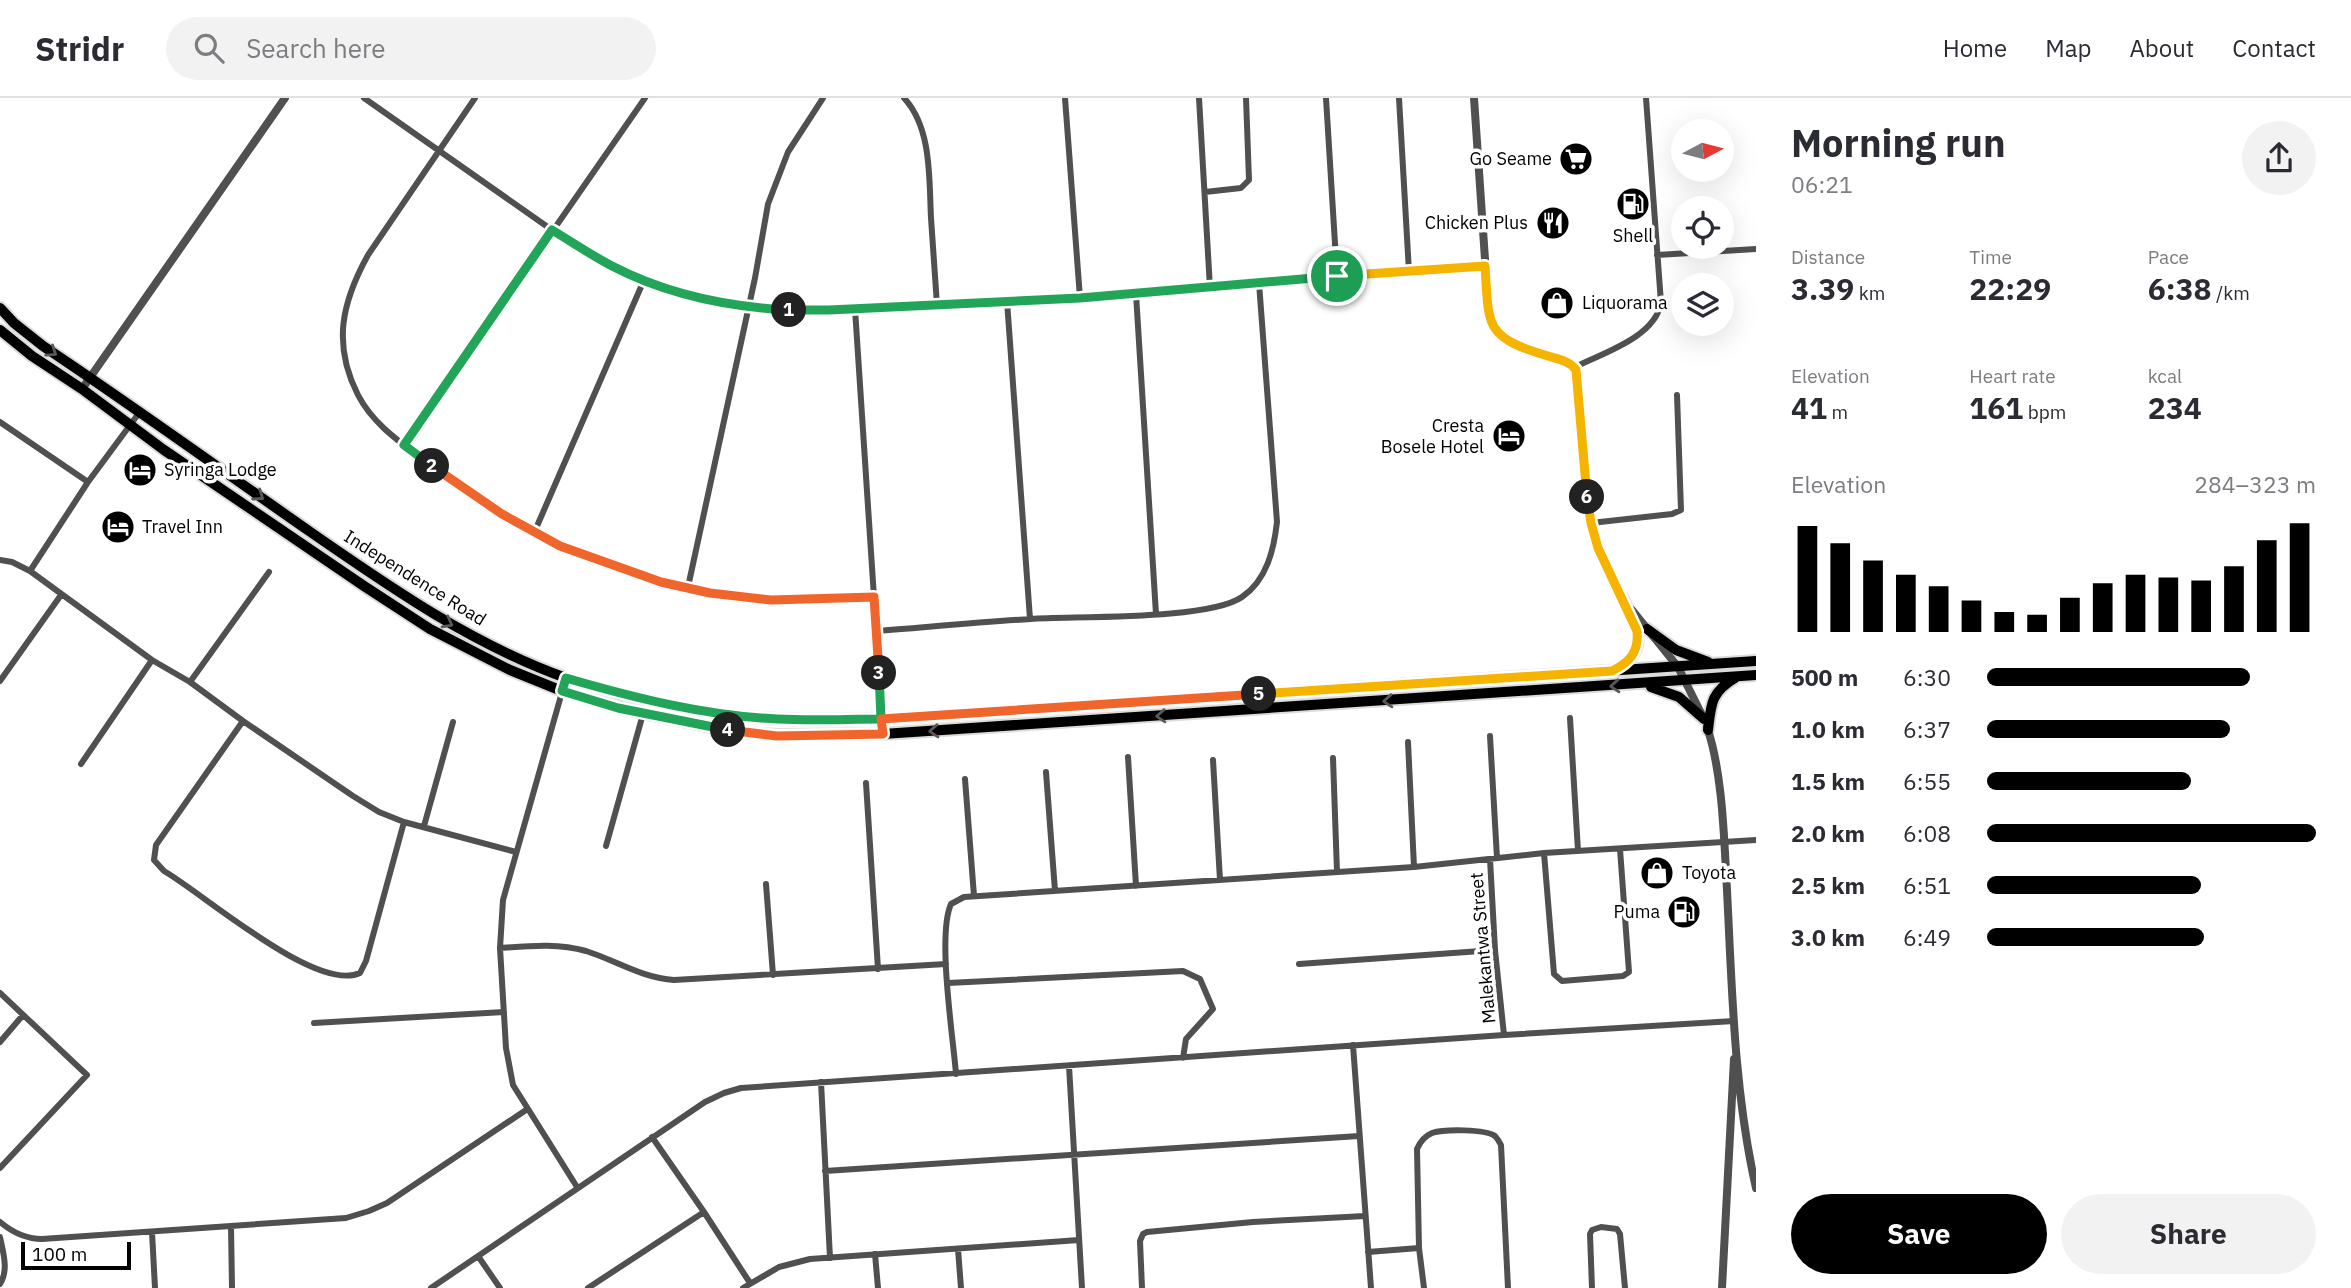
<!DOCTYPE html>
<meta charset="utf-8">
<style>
:root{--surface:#fff;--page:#f2f2f3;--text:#2b2b33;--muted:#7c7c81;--line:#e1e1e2;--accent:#000}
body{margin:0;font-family:"IBM Plex Sans",sans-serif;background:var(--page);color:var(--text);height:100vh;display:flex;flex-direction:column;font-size:26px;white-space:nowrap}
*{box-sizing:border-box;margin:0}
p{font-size:23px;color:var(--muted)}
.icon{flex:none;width:38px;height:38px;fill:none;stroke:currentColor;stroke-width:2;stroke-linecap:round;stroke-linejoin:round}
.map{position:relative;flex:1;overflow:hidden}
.panel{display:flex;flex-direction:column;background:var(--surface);width:595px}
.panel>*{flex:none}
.needle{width:46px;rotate:83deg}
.buttons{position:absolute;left:1671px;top:21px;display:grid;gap:14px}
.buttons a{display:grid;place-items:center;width:63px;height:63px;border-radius:50%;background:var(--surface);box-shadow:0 7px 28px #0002;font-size:35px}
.scale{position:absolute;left:21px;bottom:18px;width:110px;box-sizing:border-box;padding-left:7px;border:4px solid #000;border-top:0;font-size:19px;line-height:24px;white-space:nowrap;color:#000;-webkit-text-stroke:5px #fff;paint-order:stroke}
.pin{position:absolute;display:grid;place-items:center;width:60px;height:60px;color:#fff;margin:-30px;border:4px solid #fff;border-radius:50%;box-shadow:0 2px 7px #0007}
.km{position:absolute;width:35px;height:35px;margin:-18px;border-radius:50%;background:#222;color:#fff;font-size:19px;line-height:35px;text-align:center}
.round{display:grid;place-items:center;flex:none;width:74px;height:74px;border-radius:37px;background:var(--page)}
.head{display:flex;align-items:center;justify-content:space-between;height:119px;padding:0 35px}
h1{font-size:38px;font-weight:800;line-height:52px}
.metrics{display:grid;grid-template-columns:repeat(3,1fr);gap:10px;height:119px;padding:7px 35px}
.metrics div{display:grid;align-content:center}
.metrics b{font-size:30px;font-weight:800}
.metrics small{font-size:19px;font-weight:400}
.metrics p{font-size:19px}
.chart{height:196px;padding:14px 35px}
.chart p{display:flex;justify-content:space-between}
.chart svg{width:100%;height:126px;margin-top:7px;stroke:var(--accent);stroke-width:6}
.primary-button{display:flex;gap:14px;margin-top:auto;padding:14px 35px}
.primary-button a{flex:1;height:80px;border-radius:42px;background:var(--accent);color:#fff;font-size:28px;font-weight:800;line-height:80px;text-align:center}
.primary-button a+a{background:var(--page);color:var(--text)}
ul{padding:0 35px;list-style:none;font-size:23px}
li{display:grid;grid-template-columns:112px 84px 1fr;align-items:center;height:52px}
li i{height:18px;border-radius:9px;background:var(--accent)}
header{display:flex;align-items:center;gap:42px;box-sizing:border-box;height:98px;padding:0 35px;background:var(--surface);border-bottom:2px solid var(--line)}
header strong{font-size:33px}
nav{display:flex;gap:38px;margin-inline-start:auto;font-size:24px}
.search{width:490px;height:63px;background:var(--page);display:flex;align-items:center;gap:18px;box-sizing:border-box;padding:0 24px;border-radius:38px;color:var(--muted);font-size:26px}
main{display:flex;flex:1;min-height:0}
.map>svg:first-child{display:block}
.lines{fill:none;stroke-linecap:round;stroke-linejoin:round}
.primary-casing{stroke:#dbdbdb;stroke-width:14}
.minor{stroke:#505050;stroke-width:6}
.tertiary{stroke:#505050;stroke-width:8}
.primary{stroke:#000;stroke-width:10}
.oneway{stroke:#595959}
.split-1-casing{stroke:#fff;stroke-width:14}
.split-2-casing{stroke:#fff;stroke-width:14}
.split-3-casing{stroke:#fff;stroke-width:14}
.split-4-casing{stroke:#fff;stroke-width:14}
.split-5-casing{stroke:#fff;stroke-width:14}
.split-6-casing{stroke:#fff;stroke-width:14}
.split-7-casing{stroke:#fff;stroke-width:14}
.split-1{stroke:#22a559;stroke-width:9}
.split-2{stroke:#22a559;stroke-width:9}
.split-3{stroke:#f0652b;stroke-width:9}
.split-4{stroke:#22a559;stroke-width:9}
.split-5{stroke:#f0652b;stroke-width:9}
.split-6{stroke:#f5b400;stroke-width:9}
.split-7{stroke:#f5b400;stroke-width:9}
.labels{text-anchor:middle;stroke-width:7;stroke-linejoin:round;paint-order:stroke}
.poi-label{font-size:18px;fill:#000;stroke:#fff;text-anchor:end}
.street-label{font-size:18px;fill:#000;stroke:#fff}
</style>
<header>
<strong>Stridr</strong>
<div class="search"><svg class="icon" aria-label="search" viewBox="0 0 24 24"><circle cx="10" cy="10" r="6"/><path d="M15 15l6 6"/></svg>Search here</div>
<nav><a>Home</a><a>Map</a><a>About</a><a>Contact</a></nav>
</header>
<main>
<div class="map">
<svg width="1756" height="1190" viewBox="0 0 1756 1190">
<rect width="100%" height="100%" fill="#fff"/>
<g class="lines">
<defs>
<path id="primary" d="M0,210l14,15 29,23c90,60 177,123 266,185 81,56 162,113 257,147 65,23 143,38 213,41 40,2 81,0 122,-1l855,-57
M0,232l32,26 50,33 82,61 200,136 66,43 80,41 52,21 56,17 117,24 42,3 106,-1 873,-59
M1647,531l29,21 32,12
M1614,572c38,-20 22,-44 8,-73
M1651,589l28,10 25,22
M1708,632c3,-26 3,-38 27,-52"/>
</defs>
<use href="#primary" class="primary-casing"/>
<path class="minor" d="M364,0l188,132 62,37 30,13 45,15 58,12 82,3 251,-12 405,-32
M475,0l-107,157c-26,47 -36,89 -10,140 15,29 42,47 67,66 42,32 86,63 134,85 48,21 100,37 151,48 55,10 109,6 164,3
M904,0c28,30 25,81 27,120 2,29 4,58 6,87
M1065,0l15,200
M1199,0l11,190
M1326,0l11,178
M1399,0l10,174
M1205,94l36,-4 8,-8 -3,-82
M1657,157l99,-6
M1136,196l20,320
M1007,203l23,318
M855,211l28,425
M1575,269c28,-14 80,-30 86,-64l-15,-205
M0,324l88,60
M404,347l241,-347
M1591,425l81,-9 9,-4 -4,-115
M534,435l110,-253
M0,462l12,2 18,9 122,89 38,22 53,39 110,75 26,16 25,10 112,30
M30,473l58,-89 51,-69
M688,489l67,-309 13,-74 20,-52 35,-54
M876,533c52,-4 103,-9 155,-12 45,-3 178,1 211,-22 25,-17 32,-48 35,-75l-18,-239
M566,580l-63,222 -3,48 6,100 7,37 64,102
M0,583l61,-86
M190,584l79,-110
M1570,620l8,133
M243,623l-87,124 -2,15 10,11c40,23 152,122 196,102l6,-12 38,-139
M1490,638l7,122
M1408,644l6,125
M1128,659l8,129
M1333,660l4,114
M1213,662l7,120
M81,666l71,-104
M1046,674l9,119
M965,681l9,117
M866,685l12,186
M424,728l29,-104
M606,748l37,-132
M1544,755l10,121 8,7 61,-5 6,-4 -9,-123
M1490,761l5,91 9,85
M766,786l7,91
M500,850c29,-2 58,-5 86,3 29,9 56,27 88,29l272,-16
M1299,866l196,-14
M948,885l235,-12 17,8 13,30 -27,30 -3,19
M0,895l87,82 -87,93
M314,925l190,-11
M0,944l23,-27
M1353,947l18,243
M1069,968l13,222
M956,976c-3,-38 -19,-139 -5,-170l13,-7 450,-30 130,-14 212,-13
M821,984l9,176
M652,1039l52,75 46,71
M825,1073l534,-35
M0,1124c12,10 26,17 42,17l304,-21 23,-7 18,-8 139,-93
M231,1128l1,62
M152,1134l3,56
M0,1139c3,15 9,33 0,47
M958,1151l3,39
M1368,1154l51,-4
M875,1156l3,34
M478,1158l22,32
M431,1190l274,-186 19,-9 17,-5 763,-53 230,-14
M588,1190l116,-76
M743,1190l36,-21 31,-8 269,-19
M1142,1190l-2,-47 3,-7 4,-2 106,-10 112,-6
M1424,1190l-5,-40 -2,-99c3,-7 8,-13 15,-16 12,-4 53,-4 63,3 3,3 4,5 6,9l7,143
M1592,1190l-2,-54 2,-4 9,-3 16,2 3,5 5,54"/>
<path class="tertiary" d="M1474,0l15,220c16,41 69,28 87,52 10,78 1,162 48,229
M82,291l203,-291
M1632,512l46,57 24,48
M1707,629c16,47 17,113 20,163 5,99 7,201 29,298
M1722,1190l12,-229"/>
<use href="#primary" class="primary"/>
</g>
<defs><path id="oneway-chevron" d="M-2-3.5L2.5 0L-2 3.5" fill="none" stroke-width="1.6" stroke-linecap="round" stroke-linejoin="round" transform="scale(1.75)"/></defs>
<g class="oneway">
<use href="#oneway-chevron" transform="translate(52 254) rotate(34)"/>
<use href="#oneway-chevron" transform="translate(259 398) rotate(35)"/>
<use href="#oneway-chevron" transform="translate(448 525) rotate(28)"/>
<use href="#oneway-chevron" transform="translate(1615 588) rotate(176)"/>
<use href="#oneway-chevron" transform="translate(1388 603) rotate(176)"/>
<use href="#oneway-chevron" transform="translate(1161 618) rotate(176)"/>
<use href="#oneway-chevron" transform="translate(934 633) rotate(176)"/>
</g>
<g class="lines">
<defs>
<path id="split-1" d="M789,212h40l251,-12 257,-22"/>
<path id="split-2" d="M432,368l-28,-21 148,-215c20,12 39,25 60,36 54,28 117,41 177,44"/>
<path id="split-3" d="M432,368l70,48 58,32 101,36 49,11 61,7 103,-3 5,76"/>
<path id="split-4" d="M728,632l-110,-22 -56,-17 4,-13c69,20 140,38 212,41 35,2 69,0 103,0l-2,-46"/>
<path id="split-5" d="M728,632l49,6 106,-2 -2,-15 378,-25"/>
<path id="split-6" d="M1259,596l353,-23c18,-9 27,-19 25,-40l-39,-83 -7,-25 -4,-26"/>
<path id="split-7" d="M1337,178l148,-10c4,61 -1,71 63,90 10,3 22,5 28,14l11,127"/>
</defs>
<use href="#split-1" class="split-1-casing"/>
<use href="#split-2" class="split-2-casing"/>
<use href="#split-3" class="split-3-casing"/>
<use href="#split-4" class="split-4-casing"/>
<use href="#split-5" class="split-5-casing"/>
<use href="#split-6" class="split-6-casing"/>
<use href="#split-7" class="split-7-casing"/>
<use href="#split-1" class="split-1"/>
<use href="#split-2" class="split-2"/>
<use href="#split-3" class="split-3"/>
<use href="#split-4" class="split-4"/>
<use href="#split-5" class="split-5"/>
<use href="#split-6" class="split-6"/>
<use href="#split-7" class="split-7"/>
</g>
<defs>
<symbol id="supermarket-disc" viewBox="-11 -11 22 22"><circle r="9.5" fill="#000" stroke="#fff"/><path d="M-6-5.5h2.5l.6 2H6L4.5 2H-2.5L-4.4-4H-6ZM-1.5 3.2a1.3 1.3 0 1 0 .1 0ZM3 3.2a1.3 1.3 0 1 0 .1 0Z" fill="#fff"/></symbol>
<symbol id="fuel-disc" viewBox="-11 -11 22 22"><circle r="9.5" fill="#000" stroke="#fff"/><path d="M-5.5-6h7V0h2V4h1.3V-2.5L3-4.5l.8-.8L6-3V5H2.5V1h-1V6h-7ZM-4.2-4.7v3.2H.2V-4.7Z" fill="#fff"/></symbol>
<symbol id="restaurant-disc" viewBox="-11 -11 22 22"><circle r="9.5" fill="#000" stroke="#fff"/><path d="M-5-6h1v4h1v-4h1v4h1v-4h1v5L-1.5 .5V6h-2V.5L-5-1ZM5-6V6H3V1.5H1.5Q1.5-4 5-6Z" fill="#fff"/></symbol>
<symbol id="shop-disc" viewBox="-11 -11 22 22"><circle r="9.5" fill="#000" stroke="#fff"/><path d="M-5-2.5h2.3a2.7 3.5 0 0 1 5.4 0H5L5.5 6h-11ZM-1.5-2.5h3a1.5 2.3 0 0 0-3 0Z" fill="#fff"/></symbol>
<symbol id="hotel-disc" viewBox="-11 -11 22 22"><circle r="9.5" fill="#000" stroke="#fff"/><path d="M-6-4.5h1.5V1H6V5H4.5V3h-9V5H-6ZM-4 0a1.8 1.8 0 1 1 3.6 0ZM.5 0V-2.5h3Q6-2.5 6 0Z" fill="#fff"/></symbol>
</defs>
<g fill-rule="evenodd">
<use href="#supermarket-disc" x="1557" y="42" width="38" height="38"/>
<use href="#fuel-disc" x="1614" y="87" width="38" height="38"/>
<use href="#restaurant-disc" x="1534" y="106" width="38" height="38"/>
<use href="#shop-disc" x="1538" y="186" width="38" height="38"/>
<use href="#hotel-disc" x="1490" y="319" width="38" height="38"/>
<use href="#hotel-disc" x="121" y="353" width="38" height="38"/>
<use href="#hotel-disc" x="99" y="410" width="38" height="38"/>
<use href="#shop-disc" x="1638" y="756" width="38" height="38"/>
<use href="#fuel-disc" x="1665" y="795" width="38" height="38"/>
</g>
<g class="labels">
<g class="poi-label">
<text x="1552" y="67">Go Seame</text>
<text x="1528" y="131">Chicken Plus</text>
<text x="1633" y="144" text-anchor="middle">Shell</text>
<text x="1582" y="211" text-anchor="start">Liquorama</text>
<text x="1484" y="334">Cresta<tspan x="1484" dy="21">Bosele Hotel</tspan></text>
<text x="164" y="378" text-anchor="start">Syringa Lodge</text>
<text x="142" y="435" text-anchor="start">Travel Inn</text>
<text x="1682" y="781" text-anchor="start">Toyota</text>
<text x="1660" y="820">Puma</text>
</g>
<g class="street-label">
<text transform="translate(415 480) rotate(32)" y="6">Independence Road</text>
<text transform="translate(1483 850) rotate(-95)" y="6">Malekantwa Street</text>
</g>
</g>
</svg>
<div class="buttons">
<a><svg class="needle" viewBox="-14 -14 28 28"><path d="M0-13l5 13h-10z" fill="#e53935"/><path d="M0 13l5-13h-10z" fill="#7c7c81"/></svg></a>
<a><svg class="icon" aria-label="locate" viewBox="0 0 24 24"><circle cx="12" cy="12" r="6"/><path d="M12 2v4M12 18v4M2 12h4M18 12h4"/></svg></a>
<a><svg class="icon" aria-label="layers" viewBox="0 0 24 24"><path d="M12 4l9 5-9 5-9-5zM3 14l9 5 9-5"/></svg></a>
</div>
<div class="scale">100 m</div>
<div class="pin" style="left:1337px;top:178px;background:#1e9e55"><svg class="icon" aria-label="arrive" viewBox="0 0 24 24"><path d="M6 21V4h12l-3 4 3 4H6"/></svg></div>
<b class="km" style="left:789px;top:212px">1</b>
<b class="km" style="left:432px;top:368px">2</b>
<b class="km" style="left:879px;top:575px">3</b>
<b class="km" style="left:728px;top:632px">4</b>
<b class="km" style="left:1259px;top:596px">5</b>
<b class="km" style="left:1587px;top:399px">6</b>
</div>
<section class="panel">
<div class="head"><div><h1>Morning run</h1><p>06:21</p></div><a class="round"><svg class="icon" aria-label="share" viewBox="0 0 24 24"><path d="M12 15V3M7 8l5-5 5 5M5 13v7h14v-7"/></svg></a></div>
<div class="metrics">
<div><p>Distance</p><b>3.39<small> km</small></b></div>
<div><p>Time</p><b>22:29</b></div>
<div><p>Pace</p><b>6:38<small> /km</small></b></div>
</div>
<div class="metrics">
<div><p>Elevation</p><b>41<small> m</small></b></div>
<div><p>Heart rate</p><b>161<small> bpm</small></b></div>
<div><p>kcal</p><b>234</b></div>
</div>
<div class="chart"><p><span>Elevation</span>284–323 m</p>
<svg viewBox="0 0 160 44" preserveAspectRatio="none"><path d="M5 44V7M15 44V13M25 44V19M35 44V24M45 44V28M55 44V33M65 44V37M75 44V38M85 44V32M95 44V27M105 44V24M115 44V25M125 44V26M135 44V21M145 44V12M155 44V6"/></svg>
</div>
<ul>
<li><b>500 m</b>6:30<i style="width:80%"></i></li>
<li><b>1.0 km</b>6:37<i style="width:74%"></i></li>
<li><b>1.5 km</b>6:55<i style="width:62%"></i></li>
<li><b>2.0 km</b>6:08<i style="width:100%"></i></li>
<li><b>2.5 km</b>6:51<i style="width:65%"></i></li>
<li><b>3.0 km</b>6:49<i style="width:66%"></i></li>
</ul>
<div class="primary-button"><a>Save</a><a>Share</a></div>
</section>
</main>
